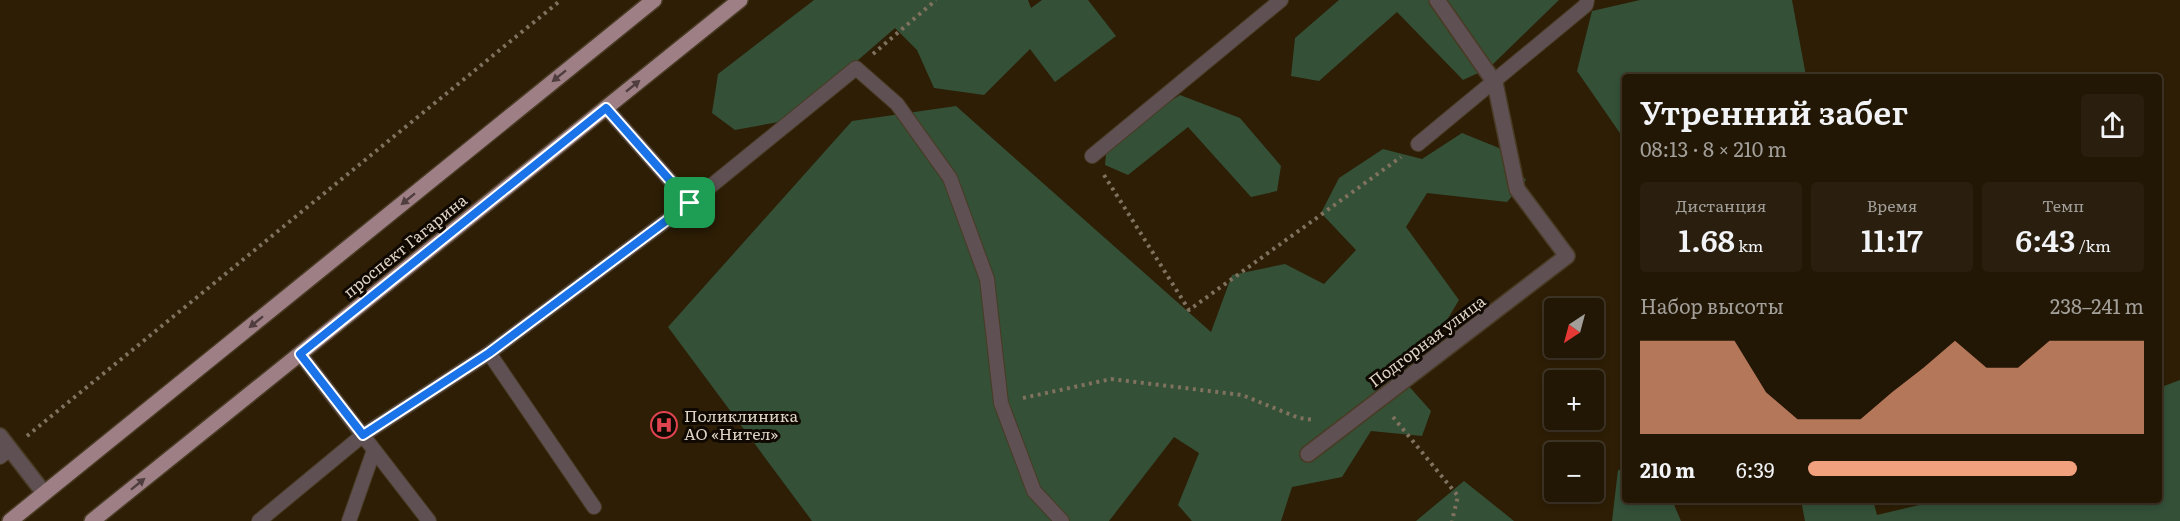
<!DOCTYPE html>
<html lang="ru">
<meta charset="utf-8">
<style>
:root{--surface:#221604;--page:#2a1f0e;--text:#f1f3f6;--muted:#a29f9a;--line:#3f3526;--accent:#f2a17e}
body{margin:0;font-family:Literata,serif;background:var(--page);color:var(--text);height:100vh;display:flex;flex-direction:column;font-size:22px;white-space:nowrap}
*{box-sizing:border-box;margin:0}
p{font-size:20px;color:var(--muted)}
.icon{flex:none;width:33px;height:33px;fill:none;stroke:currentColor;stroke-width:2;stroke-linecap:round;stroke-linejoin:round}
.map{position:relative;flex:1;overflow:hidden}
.details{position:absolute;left:1622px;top:74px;width:540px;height:429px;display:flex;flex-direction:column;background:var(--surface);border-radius:6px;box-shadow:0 3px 9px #0003,0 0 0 2px var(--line)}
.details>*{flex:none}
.needle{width:39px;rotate:216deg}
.controls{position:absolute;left:1544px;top:298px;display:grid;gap:12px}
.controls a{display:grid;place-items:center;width:60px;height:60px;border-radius:6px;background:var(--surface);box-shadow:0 3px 9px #0003,0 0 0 2px var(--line);font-size:30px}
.pin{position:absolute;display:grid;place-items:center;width:51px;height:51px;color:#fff;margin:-26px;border-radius:12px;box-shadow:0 3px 9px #0006}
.round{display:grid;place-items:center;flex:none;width:63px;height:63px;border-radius:6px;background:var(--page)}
.head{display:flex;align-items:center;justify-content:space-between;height:102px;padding:0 18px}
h1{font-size:33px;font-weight:600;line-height:45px}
.stats{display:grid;grid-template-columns:repeat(3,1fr);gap:9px;height:102px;padding:6px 18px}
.stats div{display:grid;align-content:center;border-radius:6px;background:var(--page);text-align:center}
.stats b{font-size:30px;font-weight:600}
.stats small{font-size:16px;font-weight:400}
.stats p{font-size:16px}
.chart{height:168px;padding:12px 18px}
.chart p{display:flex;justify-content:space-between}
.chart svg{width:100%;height:108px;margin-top:6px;fill:var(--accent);opacity:.7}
ul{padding:0 18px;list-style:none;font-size:20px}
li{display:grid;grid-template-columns:96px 72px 1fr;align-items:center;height:45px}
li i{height:15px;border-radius:8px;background:var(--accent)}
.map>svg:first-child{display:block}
.green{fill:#345037}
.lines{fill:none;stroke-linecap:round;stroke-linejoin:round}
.lane-casing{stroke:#493b24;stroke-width:16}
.street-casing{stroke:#493b24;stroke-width:18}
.primary-casing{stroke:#493b24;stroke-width:18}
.path{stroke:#7f725e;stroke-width:4;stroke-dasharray:3 4.5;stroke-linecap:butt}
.lane{stroke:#5f5053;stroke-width:14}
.street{stroke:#5f5053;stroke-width:15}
.primary{stroke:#9d7f85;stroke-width:15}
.oneway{fill:#4f3e3d}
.route-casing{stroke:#fff;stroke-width:12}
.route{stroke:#1a73e8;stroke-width:8}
.labels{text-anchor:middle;stroke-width:6;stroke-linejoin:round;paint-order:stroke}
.street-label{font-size:16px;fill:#ded3c5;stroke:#100902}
.poi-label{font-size:16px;fill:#ded3c5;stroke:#100902;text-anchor:start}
</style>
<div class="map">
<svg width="2180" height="521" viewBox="0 0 2180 521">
<rect width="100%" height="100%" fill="#2d1e05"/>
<path class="green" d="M814,0h214l3,8 11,-8h46l28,36 -61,46 -25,-33 -46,46 -50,-7 -17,-38 -22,-22 -106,92 -54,10 -23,-17 6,-39z
M1339,0h220l-70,68 -26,12 -66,-68 -78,69 -28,-5 4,-38z
M1640,0h152l14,76h-182v63l-47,-68 15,-60z
M1180,95l60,23 41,48 -4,25 -26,6 -63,-70 -60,48 -23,-10 2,-23z
M956,106l255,226 21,-57 53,-11 39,20 32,-34 -35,-37 18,-35 44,-29 39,10 40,-26 37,15 27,32 -19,22 -80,-9 -21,34 53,73 -30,50 -31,24 33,37 -9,25 -51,-5 -29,46 -50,10 -11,34h-89l-14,-16 21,-52 -25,-16 -65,84h-297l-144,-194 184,-206z
M2180,380v141h-375l-4,-21h72l4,15 63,-15h218l1,-112z
M1618,470l6,1v29h48l9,21h-69z
M1464,481l50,40h-98z"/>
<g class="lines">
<defs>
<path id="lane" d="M606,108l84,95
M1418,144l168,-139 1,-5
M1092,156l189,-156
M489,353l105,154
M300,354l129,167
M0,457l10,-8
M259,521l104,-86 126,-82 201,-150 166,-135 41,36 53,74 37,101 14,124 33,88 28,30
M349,521l25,-71"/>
<path id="street" d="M0,436l44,57
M1308,454l259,-198 -50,-67 -22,-106 -58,-83"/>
<path id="primary" d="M10,521l644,-521
M92,521l648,-521"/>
</defs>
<use href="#lane" class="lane-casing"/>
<use href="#street" class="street-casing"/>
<use href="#primary" class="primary-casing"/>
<path class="path" d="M873,54l63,-54
M1104,175l85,135 212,-153
M1023,398l88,-19 131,16 57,23 15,2
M1393,417l65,79 -6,25
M27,436l534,-436"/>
<use href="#lane" class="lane"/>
<use href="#street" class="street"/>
<use href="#primary" class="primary"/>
</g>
<defs><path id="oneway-solid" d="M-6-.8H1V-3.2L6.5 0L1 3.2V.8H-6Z" transform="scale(1.5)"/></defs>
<g class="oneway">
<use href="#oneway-solid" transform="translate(559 76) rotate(141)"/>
<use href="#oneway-solid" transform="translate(633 86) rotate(-39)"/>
<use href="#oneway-solid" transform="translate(408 199) rotate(141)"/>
<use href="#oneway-solid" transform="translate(256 322) rotate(141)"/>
<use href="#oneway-solid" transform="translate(138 484) rotate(-39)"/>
</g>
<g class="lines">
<defs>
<path id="route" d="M606,108l84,95 -201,150 -126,82 -63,-81z"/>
</defs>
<use href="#route" class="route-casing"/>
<use href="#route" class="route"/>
</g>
<defs>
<symbol id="hospital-ring" viewBox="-11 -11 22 22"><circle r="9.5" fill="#100902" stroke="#e0444e" stroke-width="1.5"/><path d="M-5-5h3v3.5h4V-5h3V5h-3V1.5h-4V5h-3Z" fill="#e0444e"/></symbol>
</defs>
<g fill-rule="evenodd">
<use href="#hospital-ring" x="649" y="410" width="30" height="30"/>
</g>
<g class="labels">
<g class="street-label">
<text transform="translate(405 246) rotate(-39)" y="6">проспект Гагарина</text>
<text transform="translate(1427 341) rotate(-37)" y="6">Подгорная улица</text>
</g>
<g class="poi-label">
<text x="684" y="422">Поликлиника<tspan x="684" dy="18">АО «Нител»</tspan></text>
</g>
</g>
</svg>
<div class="controls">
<a><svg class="needle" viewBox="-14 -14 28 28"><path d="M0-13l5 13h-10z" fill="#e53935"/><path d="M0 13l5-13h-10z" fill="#a29f9a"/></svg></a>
<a>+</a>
<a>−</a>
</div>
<div class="pin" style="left:690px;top:203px;background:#1e9e55"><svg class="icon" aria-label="arrive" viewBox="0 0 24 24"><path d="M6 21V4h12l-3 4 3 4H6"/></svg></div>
<section class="details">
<div class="head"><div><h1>Утренний забег</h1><p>08:13 · 8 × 210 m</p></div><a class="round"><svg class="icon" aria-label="share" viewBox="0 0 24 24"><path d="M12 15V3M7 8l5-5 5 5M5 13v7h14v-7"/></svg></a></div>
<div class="stats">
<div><p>Дистанция</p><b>1.68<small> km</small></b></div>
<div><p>Время</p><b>11:17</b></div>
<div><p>Темп</p><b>6:43<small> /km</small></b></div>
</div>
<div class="chart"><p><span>Набор высоты</span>238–241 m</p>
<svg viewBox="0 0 160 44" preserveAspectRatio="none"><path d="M0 44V6L10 6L20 6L30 6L40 27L50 38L60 38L70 38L80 27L90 17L100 6L110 17L120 17L130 6L140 6L150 6L160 6V44z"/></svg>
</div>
<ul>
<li><b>210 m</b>6:39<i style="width:80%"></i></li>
</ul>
</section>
</div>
